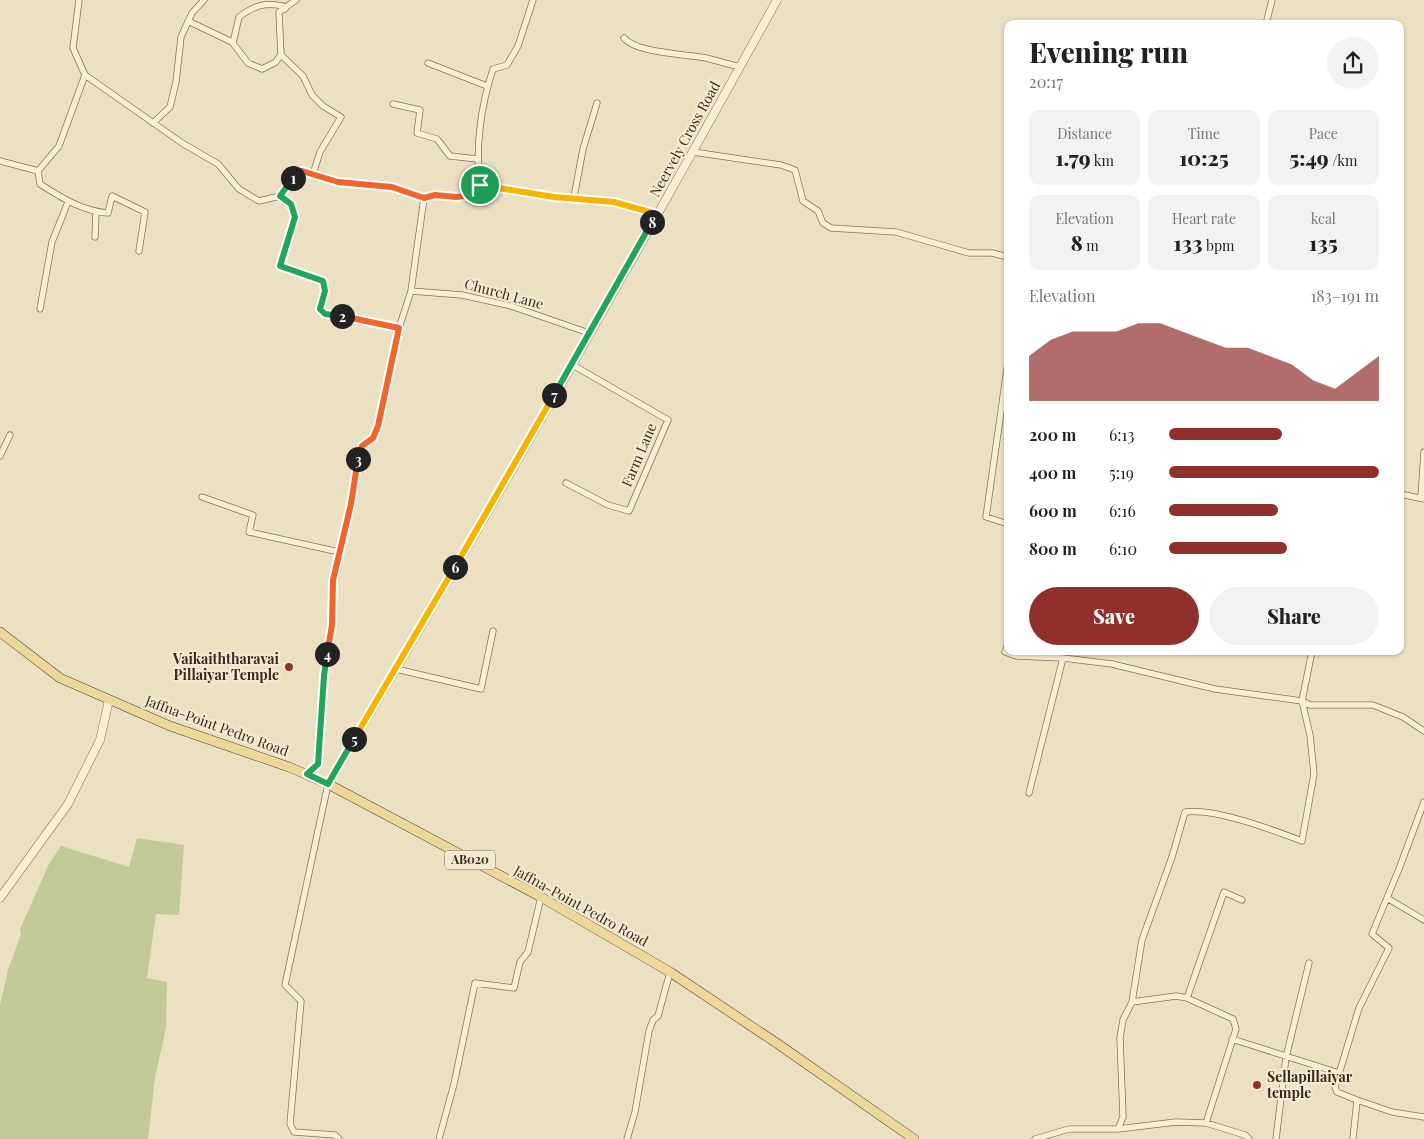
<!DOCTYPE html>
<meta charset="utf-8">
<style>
:root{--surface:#fff;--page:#f2f2f2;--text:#202124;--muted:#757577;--accent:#90302d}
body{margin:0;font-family:"Playfair Display",serif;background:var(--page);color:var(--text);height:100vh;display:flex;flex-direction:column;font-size:19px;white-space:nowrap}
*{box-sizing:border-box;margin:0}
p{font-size:16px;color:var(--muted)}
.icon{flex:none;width:28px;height:28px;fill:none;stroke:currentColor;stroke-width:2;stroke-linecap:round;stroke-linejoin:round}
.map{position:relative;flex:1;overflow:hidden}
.panel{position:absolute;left:1004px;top:20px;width:400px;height:635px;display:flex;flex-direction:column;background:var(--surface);border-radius:10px;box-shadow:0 1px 4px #0004}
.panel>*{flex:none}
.pin{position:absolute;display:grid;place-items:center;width:42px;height:42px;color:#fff;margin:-21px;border:2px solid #fff;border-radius:50%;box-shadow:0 1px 5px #0007}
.km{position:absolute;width:25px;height:25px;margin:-12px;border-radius:50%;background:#222;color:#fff;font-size:14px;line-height:25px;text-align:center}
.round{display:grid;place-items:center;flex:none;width:52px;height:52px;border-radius:26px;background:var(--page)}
.headline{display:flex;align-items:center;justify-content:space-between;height:85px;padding:0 25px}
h1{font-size:28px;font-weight:800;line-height:38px}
.stats{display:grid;grid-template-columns:repeat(3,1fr);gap:8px;height:85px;padding:5px 25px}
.stats div{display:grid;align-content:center;border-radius:10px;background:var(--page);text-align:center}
.stats b{font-size:21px;font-weight:800}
.stats small{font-size:14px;font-weight:400}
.stats p{font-size:14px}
.chart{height:140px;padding:10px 25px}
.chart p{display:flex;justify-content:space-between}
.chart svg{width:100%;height:90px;margin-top:5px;fill:var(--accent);opacity:.7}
.primary-button{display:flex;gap:10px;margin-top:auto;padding:10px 25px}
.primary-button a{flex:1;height:58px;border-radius:30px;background:var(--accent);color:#fff;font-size:20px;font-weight:800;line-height:58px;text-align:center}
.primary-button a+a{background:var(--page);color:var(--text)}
ul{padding:0 25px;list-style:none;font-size:16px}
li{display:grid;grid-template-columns:80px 60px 1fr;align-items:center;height:38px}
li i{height:12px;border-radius:6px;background:var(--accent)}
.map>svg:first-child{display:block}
.green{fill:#c1c996}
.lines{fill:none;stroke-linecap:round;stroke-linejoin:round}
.minor-casing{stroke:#84725a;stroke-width:7}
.tertiary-casing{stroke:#84725a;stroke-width:9}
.primary-casing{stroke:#52402e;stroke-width:10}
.minor{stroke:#f7eed4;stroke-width:5.5}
.tertiary{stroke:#f7eed4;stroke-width:8}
.primary{stroke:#edd79b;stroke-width:9}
.split-1-casing{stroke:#fff;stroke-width:10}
.split-2-casing{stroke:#fff;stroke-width:10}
.split-3-casing{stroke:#fff;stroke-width:10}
.split-4-casing{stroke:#fff;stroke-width:10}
.split-5-casing{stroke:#fff;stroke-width:10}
.split-6-casing{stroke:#fff;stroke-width:10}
.split-7-casing{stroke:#fff;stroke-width:10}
.split-8-casing{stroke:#fff;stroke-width:10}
.split-9-casing{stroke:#fff;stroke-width:10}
.split-1{stroke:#f0652b;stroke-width:6}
.split-2{stroke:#22a559;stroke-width:6}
.split-3{stroke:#f0652b;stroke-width:6}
.split-4{stroke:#f0652b;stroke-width:6}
.split-5{stroke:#22a559;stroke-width:6}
.split-6{stroke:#f5b400;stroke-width:6}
.split-7{stroke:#f5b400;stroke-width:6}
.split-8{stroke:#22a559;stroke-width:6}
.split-9{stroke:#f5b400;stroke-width:6}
.poi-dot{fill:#90302d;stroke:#f3ebd1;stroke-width:2}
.labels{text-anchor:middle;stroke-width:4.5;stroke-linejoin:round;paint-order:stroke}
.shield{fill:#f3ebd1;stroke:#6e6453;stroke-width:1}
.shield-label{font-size:12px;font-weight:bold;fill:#352a1d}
.street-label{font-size:14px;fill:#352a1d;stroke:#f3ebd1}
.poi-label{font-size:14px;font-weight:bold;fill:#352a1d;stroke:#f3ebd1;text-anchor:end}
</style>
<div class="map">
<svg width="1424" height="1139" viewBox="0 0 1424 1139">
<rect width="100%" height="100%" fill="#ebe1c2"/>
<path class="green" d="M137,838l47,7 -5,70 -23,-1 -9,64 20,4 -1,46 -11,50 -7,61h-148v-134l8,-35 13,-36 -1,-5 29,-65 12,-18 68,21z"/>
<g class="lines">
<defs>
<path id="minor" d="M296,0l-17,12 2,43 22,21 9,19 11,11 18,11 -21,35 -7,22
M188,21l44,21 16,21 14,6 14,-7 5,-8
M1266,24l6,-24
M624,38c12,15 62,16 82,20 11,3 23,6 34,9
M233,43l6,-26c15,-11 25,-15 44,-11l2,3
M428,63l59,23
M85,75l97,68 36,21 21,25 20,12 21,-5 10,-15 12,-10 36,11 54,5 32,11
M393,104l27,6 -3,23 20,6 13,17 27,3
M153,123l17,-16 6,-25 5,-45 11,-24 12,-13
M693,152l88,13 14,5 8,31 15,10 5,12 8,5 65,4 73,21h23l16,4
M0,161l38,10 21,-25 26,-71 -12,-27 6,-48
M38,171l2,13c22,14 42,27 68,29l4,-17 33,16 -6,39
M480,185l74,12 60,5 43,12
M280,196l11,8 4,13 -15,49 43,15 2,10 -5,18 5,5 74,14
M574,197l9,-48 14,-46
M95,237l1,-25
M411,291l51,4 49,11 78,27
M40,309l12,-67 16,-40
M1008,362l-22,155 22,7
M0,456l10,-21
M566,483l42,22 21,6 39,-91 -97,-56
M1400,494l24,5
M202,497l51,18 -4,17 90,20
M1421,498l3,-46
M1008,644l-3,8 11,4 47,2 49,6 103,25 87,12 8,4h63l30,12 21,14
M396,669l85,20 12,-58
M307,774l11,-10 6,-88 8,-51 1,-46 18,-75 4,-32 6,-26 12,-8 5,-12 21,-98 12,-37 13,-93c16,-5 32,-1 49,-3l7,-10c-5,-37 1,-80 13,-116l14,-4 11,-19 15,-46
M328,784l-43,201 16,16 -11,123 4,8 41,3 4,4
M1029,793l34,-135
M1387,898l37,22
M1187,998l37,-106 18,8
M1232,1039l107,34
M1357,1100l35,12 32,5
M1206,1123l39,12 4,4
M1118,1129l58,-7 30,1 30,-94 -3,-10 -46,-21 -11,-2 -44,6
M439,1139l15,-55 21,-101 39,5 6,-26 8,-10 13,-55
M627,1139l8,-27 14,-81 4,-11 5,-4 12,-44
M1035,1139l34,-10h49l5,-12 -3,-79 3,-18 9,-18 10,-62 30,-83 13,-45c30,-4 88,18 117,29l12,-67 -4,-39 -8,-34 10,-50
M1276,1139l10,-82 23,-94
M1353,1139l4,-39 -20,-8 -2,-5 24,-79 30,-60 -17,-14 27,-65 25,-67"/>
<path id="tertiary" d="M328,784c154,-259 304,-521 449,-784
M0,898l68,-94 32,-64 9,-40"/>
<path id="primary" d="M0,632l60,46 110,48 119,41 39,17 213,113 129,75 108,72 136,95"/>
</defs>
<use href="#minor" class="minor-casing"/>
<use href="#tertiary" class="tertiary-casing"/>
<use href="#primary" class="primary-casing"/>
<use href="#minor" class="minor"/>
<use href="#tertiary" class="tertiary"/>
<use href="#primary" class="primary"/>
</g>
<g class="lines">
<defs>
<path id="split-1" d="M293,178l9,-7 36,11 54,5 32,11 11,-3 21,2 17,-2 7,-10"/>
<path id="split-2" d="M293,178l-13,18 11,8 4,13 -15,49 43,15 2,10 -5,18 5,5 17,2"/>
<path id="split-3" d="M342,316l57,12 -21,98 -5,12 -11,8 -4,13"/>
<path id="split-4" d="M327,654l5,-29 1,-45 18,-76 7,-45"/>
<path id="split-5" d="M327,654l-3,22 -6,88 -11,10 21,10 26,-45"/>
<path id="split-6" d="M354,739l101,-172"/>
<path id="split-7" d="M455,567l99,-172"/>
<path id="split-8" d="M554,395l98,-173"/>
<path id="split-9" d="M480,185l74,12 60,5 43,12 -5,8"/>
</defs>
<use href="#split-1" class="split-1-casing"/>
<use href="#split-2" class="split-2-casing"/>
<use href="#split-3" class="split-3-casing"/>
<use href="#split-4" class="split-4-casing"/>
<use href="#split-5" class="split-5-casing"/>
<use href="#split-6" class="split-6-casing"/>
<use href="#split-7" class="split-7-casing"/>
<use href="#split-8" class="split-8-casing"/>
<use href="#split-9" class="split-9-casing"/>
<use href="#split-1" class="split-1"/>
<use href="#split-2" class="split-2"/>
<use href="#split-3" class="split-3"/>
<use href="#split-4" class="split-4"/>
<use href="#split-5" class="split-5"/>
<use href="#split-6" class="split-6"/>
<use href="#split-7" class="split-7"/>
<use href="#split-8" class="split-8"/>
<use href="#split-9" class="split-9"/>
</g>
<g class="poi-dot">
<circle cx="289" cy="667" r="5"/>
<circle cx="1257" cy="1085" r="5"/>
</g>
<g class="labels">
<rect class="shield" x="445" y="850.5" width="50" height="19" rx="4"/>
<g class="shield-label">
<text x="470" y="864">AB020</text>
</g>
<g class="street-label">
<text transform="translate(685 139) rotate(-61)" y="5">Neervely Cross Road</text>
<text transform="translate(504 294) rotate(15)" y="5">Church Lane</text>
<text transform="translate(639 455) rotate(-67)" y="5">Farm Lane</text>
<text transform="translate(217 726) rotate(20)" y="5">Jaffna-Point Pedro Road</text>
<text transform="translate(581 906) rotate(29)" y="5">Jaffna-Point Pedro Road</text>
</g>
<g class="poi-label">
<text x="279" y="664">Vaikaiththaravai<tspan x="279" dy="16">Pillaiyar Temple</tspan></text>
<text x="1267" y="1082" text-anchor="start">Sellapillaiyar<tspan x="1267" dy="16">temple</tspan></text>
</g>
</g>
</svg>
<div class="pin" style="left:480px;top:185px;background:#1e9e55"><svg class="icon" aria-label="arrive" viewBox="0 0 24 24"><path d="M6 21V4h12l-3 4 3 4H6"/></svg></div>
<b class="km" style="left:293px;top:178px">1</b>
<b class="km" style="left:342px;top:316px">2</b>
<b class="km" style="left:358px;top:459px">3</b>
<b class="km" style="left:327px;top:654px">4</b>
<b class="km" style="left:354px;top:739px">5</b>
<b class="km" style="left:455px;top:567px">6</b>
<b class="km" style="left:554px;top:395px">7</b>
<b class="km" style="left:652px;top:222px">8</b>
<section class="panel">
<div class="headline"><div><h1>Evening run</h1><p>20:17</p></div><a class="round"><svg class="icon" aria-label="share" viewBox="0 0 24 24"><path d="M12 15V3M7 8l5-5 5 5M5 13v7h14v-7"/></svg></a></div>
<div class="stats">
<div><p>Distance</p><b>1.79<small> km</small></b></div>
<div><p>Time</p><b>10:25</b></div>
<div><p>Pace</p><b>5:49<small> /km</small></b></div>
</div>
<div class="stats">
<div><p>Elevation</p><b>8<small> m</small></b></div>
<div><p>Heart rate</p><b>133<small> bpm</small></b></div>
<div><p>kcal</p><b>135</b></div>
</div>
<div class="chart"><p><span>Elevation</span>183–191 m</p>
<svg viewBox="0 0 160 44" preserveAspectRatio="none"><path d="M0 44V22L10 14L20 10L30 10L40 10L50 6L60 6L70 10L80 14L90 18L100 18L110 22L120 26L130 34L140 38L150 30L160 22V44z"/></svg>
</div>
<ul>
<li><b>200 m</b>6:13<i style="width:54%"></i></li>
<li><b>400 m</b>5:19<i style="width:100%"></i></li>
<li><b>600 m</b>6:16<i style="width:52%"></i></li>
<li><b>800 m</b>6:10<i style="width:56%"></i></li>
</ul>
<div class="primary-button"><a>Save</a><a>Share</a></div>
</section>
</div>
